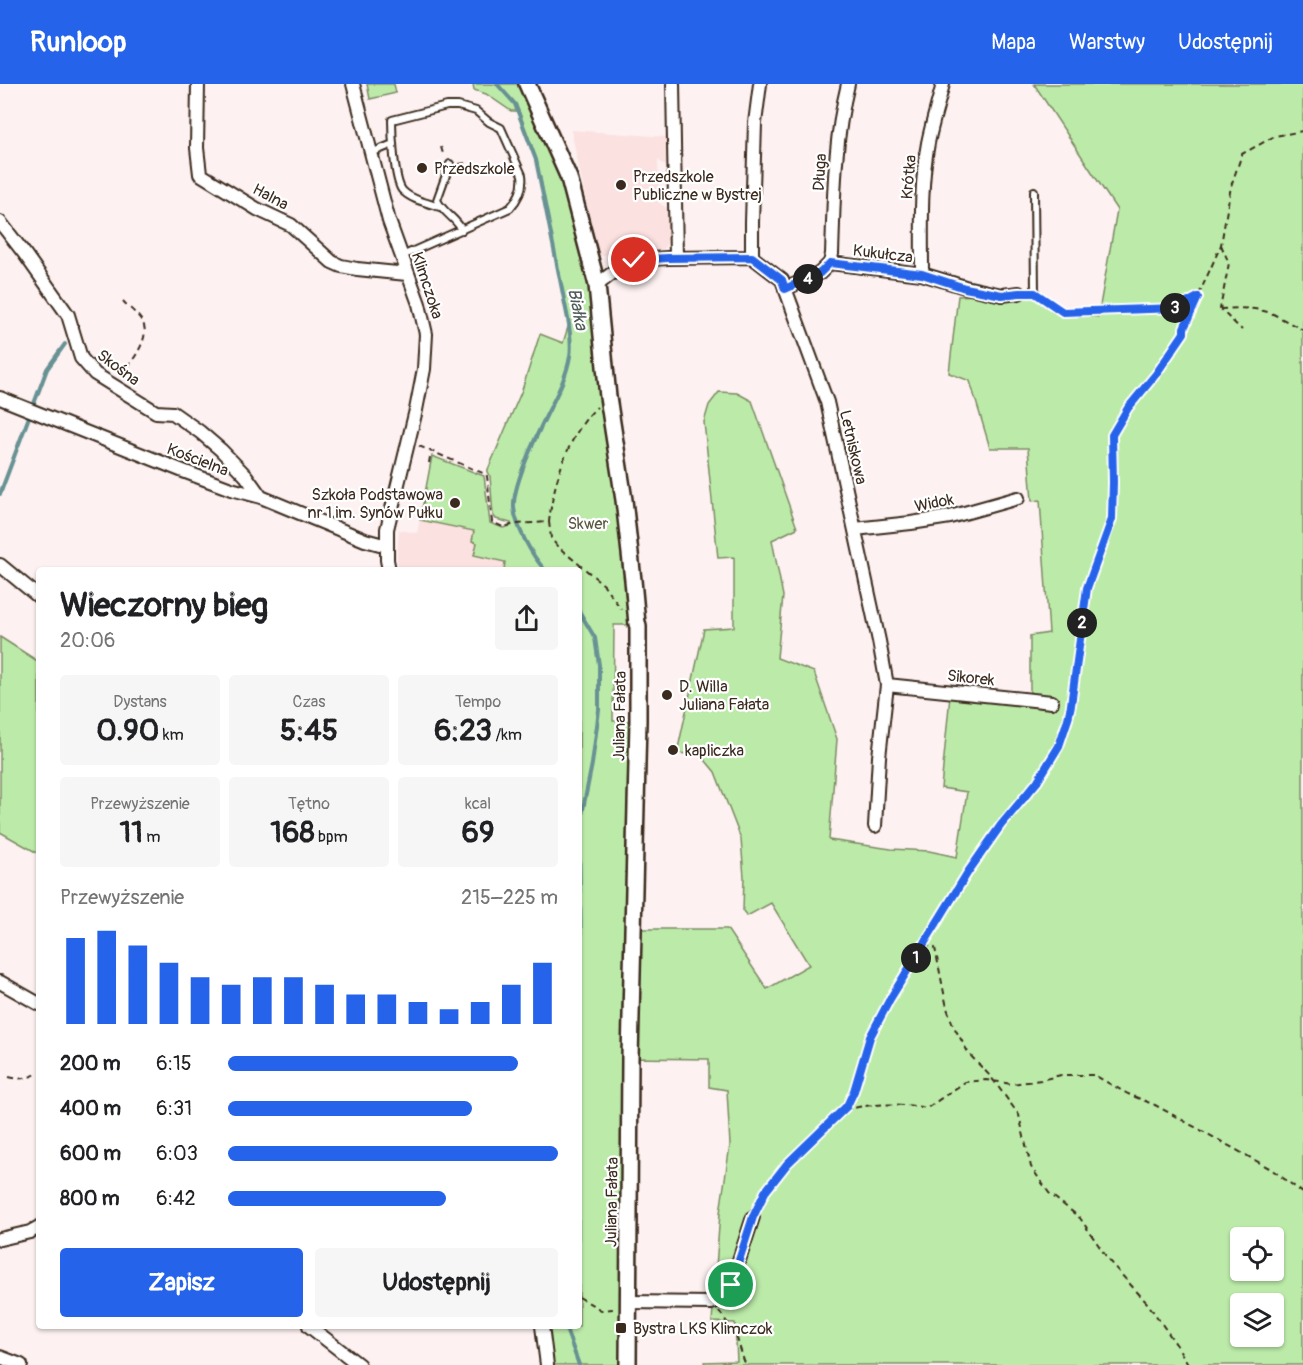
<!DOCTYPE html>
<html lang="pl">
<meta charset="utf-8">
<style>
:root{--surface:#fff;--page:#f6f6f6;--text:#202124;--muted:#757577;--accent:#2563eb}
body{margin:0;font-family:Pangolin,sans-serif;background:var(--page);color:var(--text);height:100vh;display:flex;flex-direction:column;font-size:22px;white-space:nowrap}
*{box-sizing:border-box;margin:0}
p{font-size:20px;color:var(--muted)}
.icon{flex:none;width:33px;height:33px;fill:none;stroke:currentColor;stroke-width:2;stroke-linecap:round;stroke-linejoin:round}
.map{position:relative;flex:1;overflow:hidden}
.drawer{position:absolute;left:36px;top:483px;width:546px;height:762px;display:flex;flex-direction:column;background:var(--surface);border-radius:6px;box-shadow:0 2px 4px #0004}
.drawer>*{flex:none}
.buttons{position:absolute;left:1230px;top:1143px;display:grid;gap:12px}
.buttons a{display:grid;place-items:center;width:54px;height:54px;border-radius:6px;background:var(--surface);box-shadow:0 2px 4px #0004;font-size:30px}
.pin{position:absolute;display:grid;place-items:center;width:51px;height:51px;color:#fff;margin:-26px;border:3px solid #fff;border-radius:50%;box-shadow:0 2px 6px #0007}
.km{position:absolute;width:30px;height:30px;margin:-15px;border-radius:50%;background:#222;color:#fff;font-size:16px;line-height:30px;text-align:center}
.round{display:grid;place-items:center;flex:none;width:63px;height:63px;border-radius:6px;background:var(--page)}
.overview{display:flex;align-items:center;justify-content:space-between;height:102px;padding:0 24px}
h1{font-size:33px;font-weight:800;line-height:45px}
.stats{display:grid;grid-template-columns:repeat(3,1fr);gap:9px;height:102px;padding:6px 24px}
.stats div{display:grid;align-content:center;border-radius:6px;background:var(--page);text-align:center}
.stats b{font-size:30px;font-weight:800}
.stats small{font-size:16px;font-weight:400}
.stats p{font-size:16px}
.chart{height:168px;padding:12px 24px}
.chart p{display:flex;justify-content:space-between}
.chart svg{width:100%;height:108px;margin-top:6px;stroke:var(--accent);stroke-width:6}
.primary-button{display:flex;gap:12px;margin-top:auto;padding:12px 24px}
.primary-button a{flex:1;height:69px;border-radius:6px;background:var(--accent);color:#fff;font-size:24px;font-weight:800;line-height:69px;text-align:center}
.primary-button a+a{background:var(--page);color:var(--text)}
ul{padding:0 24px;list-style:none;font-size:20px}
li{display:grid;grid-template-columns:96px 72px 1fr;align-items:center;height:45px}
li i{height:15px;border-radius:8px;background:var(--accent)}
header{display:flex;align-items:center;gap:36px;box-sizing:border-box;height:84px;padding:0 30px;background:var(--accent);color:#fff}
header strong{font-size:28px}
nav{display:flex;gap:33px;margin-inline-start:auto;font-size:21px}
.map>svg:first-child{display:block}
.built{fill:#fbe1e0}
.green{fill:#bceba9;stroke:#7c8a64;stroke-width:1.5;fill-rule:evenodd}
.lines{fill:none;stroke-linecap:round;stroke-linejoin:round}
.stream{stroke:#679193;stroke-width:4}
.service-casing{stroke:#3b2a1e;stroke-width:10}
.minor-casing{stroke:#3b2a1e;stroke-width:16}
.tertiary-casing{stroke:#3b2a1e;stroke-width:20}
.path{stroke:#3b2a1e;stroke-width:2;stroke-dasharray:6 4.5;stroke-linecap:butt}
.service{stroke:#fff;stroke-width:6}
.minor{stroke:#fff;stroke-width:12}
.tertiary{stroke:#fff;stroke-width:15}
.route-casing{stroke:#fff;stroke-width:12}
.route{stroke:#2563eb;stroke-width:8}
.poi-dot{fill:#3b2a1e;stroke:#fff;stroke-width:2}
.labels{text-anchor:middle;stroke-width:4.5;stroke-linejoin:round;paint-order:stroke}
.poi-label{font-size:16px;fill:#3b2a1e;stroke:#fff;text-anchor:start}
.street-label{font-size:16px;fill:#3b2a1e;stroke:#fff}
.park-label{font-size:16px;fill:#5b5a41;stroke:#fff}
.water-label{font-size:18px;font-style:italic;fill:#515d58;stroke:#fff}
</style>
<header>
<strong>Runloop</strong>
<nav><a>Mapa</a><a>Warstwy</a><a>Udostępnij</a></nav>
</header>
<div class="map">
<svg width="1303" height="1281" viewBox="0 0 1303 1281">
<rect width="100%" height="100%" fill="#fdf1f1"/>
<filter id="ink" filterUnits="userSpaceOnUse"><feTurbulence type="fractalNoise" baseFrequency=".0167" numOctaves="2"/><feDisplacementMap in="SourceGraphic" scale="12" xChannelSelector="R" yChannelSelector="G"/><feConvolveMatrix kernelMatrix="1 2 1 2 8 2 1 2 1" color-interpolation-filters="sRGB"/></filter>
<g filter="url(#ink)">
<path class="built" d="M571,46l96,7v30l-9,-7 1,43 10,6 1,26 -6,14 -66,7z
M434,373l49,20 8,50 28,43h-121l-1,-12 2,-28 18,3z"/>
<path class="green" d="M367,0h27l2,9 -26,6z
M473,0h54l26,57 44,144 41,340h-24l-1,96h25l-5,208h94l40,60 42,-24 -38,-62 -24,13 -4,-5 1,-34 -3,-38 -26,-67 -14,-17 -24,-2 27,-124 30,-2v-70l-16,1 -14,-136 5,-17 10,-13 18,1 15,8 45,127 -25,12 11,56 -6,62 37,14 23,67 -8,101 62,9 38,2 28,6 10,-65 -26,-4 9,-92 80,8v-68l19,-3 -9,-133 -8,1 -4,-53h-38l-20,-67 -21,-8 9,-77 61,-3h16l28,19 35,5 19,-107 -83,-126h269v1281h-598l-1,-3 33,-1 -2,-38 -23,-1 8,-109 10,-68 -3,-55 -18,-3v-28l-78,-1 -3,307h-81l-5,-39h37v-756h-75l1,-8 -31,-7 3,-12 -5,-2 2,-10 -54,-11 12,-64 52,20 6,47 13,5 8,-2v-3l-15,-4 -3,-4 -3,-39 -3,-4 35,-82 18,-56 23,9 6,-19 -32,-164 -18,-49h-8l-25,-17 -12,-4zM1240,1154h34v32h-34zM1240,1220h34v32h-34z
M0,553l39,25v192l-39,-22z"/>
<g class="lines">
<path class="stream" d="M497,0l18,20 21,56 33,164c1,11 3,21 1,32 -3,19 -12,36 -20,52 -11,22 -38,77 -36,100 2,19 18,48 31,62
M0,410l47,-125 18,-25
M579,527l16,27 4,27v45l-7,54 -10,50 -3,36 2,103 -2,35
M565,1242l14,39"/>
<defs>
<path id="service" d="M371,69l22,-9
M450,80l-13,36c6,13 18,17 25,30
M402,172l108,-48c8,-9 14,-20 12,-33l-21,-47 -12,-6 -13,-11 -18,-5h-11l-55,14c0,14 2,59 10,70 9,10 26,13 38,17
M1019,209h16l-1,-102"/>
<path id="minor" d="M198,0l-1,64 3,26 57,35 34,16 41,37 9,4 16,3 50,5
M353,0l36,137 30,83 7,30 -2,35 -8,41 -29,119v31l2,10
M673,0l3,174
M0,138l24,31 44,62 13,43 14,16 61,38 17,1 27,19 21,18 25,26 15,21
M752,173v-35l3,-99 5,-39
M830,179l2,-9c2,-57 2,-114 16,-170
M922,190c0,-43 -2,-88 6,-131 4,-20 10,-39 15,-59
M597,201l18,-14 19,-11 34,-2 84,-1 30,23 45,122 52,239 8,44 -8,72 -4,69
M785,205l35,-16 10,-10 92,11 43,13 37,8 17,-2
M0,314l183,73 48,18 30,8 104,43 22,6
M855,445l56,-6 39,-6 68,-19
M0,481l39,32
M887,601l165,17
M0,898l39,22
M0,1155l30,-7 9,-5
M628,1218l83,1 12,-5 8,-13 22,-68
M309,1242l50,39
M542,1242l5,39
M0,1273l21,8"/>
<path id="tertiary" d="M527,0l42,94 28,107 11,112 16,103 9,80 4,44 1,1v96l-8,337 -2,307"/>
</defs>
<use href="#service" class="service-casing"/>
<use href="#minor" class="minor-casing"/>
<use href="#tertiary" class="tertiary-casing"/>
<path class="path" d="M441,63l3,10
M459,80l9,-1
M1221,161l8,18 -9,46 22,21
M1043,215l20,13 114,-4 21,-11
M1220,225c19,-1 36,-2 53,5 10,5 20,11 30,16
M121,292c9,-12 30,-37 22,-53 -4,-8 -14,-15 -20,-22
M419,362l66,28 2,2 5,46 11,5 12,-3 34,-2c4,-38 19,-88 48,-115
M429,379l2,-12
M549,438l2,16 6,8 47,39 17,24
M924,861l11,3 12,60 6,17 16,29 22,23 28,38 12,52 18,26 31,25 30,44 38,42 30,43 10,18
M9,993c12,3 19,1 30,-4
M845,1026c26,-7 56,-7 82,-2l38,-26 21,-2 26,4 29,-4 20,-5h33l34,19 27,11 116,64 32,24
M758,1122l7,-14 22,-28 60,-58 7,-15 16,-54 20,-38 78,-127 33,-47 36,-43 22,-36 9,-27 7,-39 12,-93 25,-68 1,-37 -1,-47 16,-27 28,-34 28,-41v-5l37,-83 10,-59 11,-32 33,-18 28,-5
M579,1213l22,13 13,-1
M719,1227l17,24 8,26 3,4"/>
<use href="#service" class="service"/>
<use href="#minor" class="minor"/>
<use href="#tertiary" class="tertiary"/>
</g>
</g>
<g class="lines" filter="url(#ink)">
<defs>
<path id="route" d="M634,176l34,-2 84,-1 30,23 3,9 35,-16 10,-10 92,11 43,14 37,7 17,-2h16l28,19 114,-4 21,-11 -14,31v5l-28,41 -28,34 -16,27 1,47 -1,37 -25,69 -16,117 -3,14 -9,27 -22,36 -36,43 -33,47 -78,127 -20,38 -16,54 -7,15 -60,58 -22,28 -12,25 -22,68"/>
</defs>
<use href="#route" class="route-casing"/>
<use href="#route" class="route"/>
</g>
<g class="poi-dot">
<circle cx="422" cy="84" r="6"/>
<circle cx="621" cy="101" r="6"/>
<circle cx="455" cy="419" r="6"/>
<circle cx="667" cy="611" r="6"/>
<circle cx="673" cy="666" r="6"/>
<rect x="615" y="1238" width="12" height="12" rx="3"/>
</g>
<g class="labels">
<g class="poi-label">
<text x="434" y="90">Przedszkole</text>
<text x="633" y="98">Przedszkole<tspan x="633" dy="18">Publiczne w Bystrej</tspan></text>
<text x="443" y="416" text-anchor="end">Szkoła Podstawowa<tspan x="443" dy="18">nr 1 im. Synów Pułku</tspan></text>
<text x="679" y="608">D. Willa<tspan x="679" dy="18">Juliana Fałata</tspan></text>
<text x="685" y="672">kapliczka</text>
<text x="633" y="1250">Bystra LKS Klimczok</text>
</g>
<g class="street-label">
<text transform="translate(819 88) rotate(-86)" y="6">Długa</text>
<text transform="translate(908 93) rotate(-85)" y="6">Krótka</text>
<text transform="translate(271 112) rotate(28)" y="6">Halna</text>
<text transform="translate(883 169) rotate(7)" y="6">Kukułcza</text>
<text transform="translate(428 201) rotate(72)" y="6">Klimczoka</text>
<text transform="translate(119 283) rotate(37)" y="6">Skośna</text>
<text transform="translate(854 363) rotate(77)" y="6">Letniskowa</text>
<text transform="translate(198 375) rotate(21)" y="6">Kościelna</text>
<text transform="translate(934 418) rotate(-11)" y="6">Widok</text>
<text transform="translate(971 593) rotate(6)" y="6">Sikorek</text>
<text transform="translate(619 632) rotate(-89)" y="6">Juliana Fałata</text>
<text transform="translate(611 1118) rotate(-89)" y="6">Juliana Fałata</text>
</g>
<g class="park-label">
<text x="588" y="445">Skwer</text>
</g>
<g class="water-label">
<text transform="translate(578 225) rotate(79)" y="6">Białka</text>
</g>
</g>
</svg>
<div class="buttons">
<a><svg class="icon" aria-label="locate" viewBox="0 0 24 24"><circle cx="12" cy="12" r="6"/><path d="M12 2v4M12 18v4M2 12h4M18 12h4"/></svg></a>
<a><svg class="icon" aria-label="layers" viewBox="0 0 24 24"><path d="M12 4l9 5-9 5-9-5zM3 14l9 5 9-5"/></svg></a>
</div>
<div class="pin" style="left:731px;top:1201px;background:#1e9e55"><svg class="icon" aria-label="arrive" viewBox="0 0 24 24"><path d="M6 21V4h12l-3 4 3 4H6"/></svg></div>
<div class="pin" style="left:634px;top:176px;background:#d93025"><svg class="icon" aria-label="check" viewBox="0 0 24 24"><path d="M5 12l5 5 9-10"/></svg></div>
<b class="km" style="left:916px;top:874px">1</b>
<b class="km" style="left:1082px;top:539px">2</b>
<b class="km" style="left:1175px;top:224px">3</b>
<b class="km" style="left:808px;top:195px">4</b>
<section class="drawer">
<div class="overview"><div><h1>Wieczorny bieg</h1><p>20:06</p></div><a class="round"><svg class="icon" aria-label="share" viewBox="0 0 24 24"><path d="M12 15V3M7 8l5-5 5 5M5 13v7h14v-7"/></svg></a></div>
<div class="stats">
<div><p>Dystans</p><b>0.90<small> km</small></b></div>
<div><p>Czas</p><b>5:45</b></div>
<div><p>Tempo</p><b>6:23<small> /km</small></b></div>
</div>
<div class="stats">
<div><p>Przewyższenie</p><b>11<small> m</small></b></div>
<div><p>Tętno</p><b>168<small> bpm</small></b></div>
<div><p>kcal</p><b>69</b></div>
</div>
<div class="chart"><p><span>Przewyższenie</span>215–225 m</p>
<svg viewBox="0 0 160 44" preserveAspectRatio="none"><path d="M5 44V9M15 44V6M25 44V12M35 44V19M45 44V25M55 44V28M65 44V25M75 44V25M85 44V28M95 44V32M105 44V32M115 44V35M125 44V38M135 44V35M145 44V28M155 44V19"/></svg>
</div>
<ul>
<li><b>200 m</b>6:15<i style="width:88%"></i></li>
<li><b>400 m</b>6:31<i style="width:74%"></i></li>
<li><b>600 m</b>6:03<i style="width:100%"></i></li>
<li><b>800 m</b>6:42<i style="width:66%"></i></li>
</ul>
<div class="primary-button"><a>Zapisz</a><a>Udostępnij</a></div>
</section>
</div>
